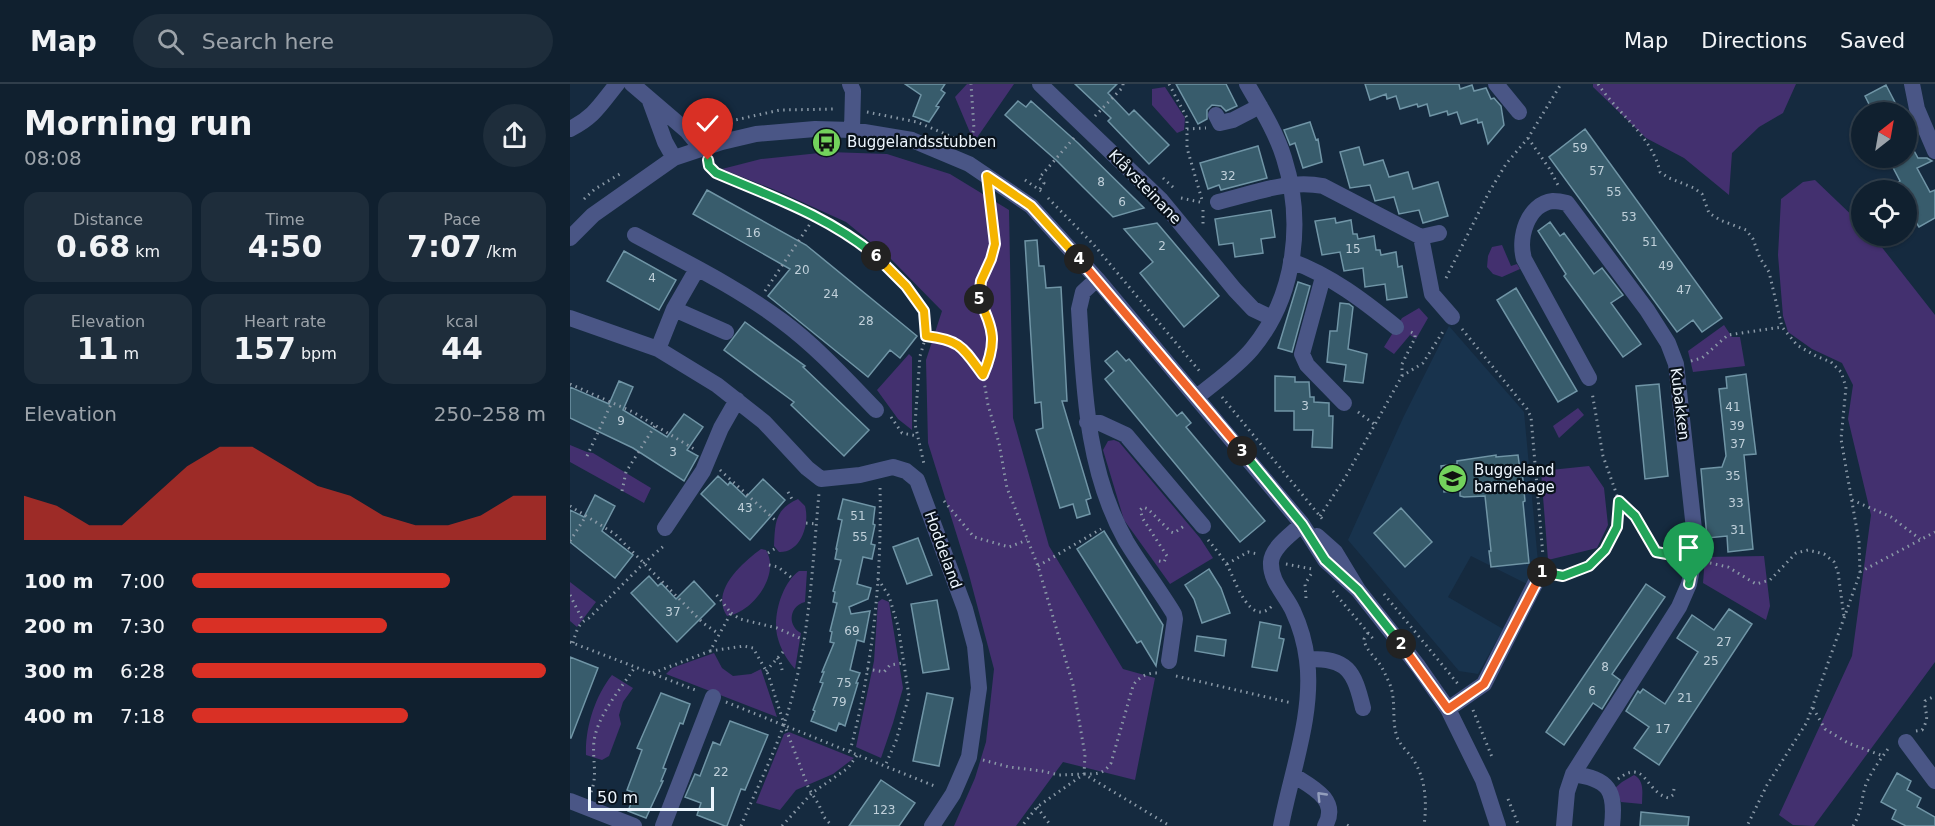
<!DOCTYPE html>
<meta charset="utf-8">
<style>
:root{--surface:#10202f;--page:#1e2d3b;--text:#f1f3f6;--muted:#9ca3aa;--line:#303e4b;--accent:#d93025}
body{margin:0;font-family:"DejaVu Sans",sans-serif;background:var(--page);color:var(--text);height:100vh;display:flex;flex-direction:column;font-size:22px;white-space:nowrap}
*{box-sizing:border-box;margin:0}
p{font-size:20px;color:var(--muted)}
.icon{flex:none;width:33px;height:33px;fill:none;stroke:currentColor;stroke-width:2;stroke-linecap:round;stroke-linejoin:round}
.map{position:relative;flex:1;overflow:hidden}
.drawer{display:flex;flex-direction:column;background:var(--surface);width:570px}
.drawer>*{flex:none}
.needle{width:39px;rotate:31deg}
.fabs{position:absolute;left:1281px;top:18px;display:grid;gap:12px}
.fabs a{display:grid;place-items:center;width:66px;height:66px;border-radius:50%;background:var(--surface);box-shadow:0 2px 4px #0004,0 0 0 2px var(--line);font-size:30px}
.scale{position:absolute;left:18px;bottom:15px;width:126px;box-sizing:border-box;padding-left:6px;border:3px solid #edf6fe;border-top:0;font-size:16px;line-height:21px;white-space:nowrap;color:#edf6fe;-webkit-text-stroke:4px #09121b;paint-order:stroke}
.pin{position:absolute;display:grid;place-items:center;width:51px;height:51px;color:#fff;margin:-62px -26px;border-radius:50% 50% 50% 0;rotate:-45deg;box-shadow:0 0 6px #0007}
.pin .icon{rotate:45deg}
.km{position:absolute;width:30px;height:30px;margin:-15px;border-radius:50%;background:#222;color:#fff;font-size:16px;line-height:30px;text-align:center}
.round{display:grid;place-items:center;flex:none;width:63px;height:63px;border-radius:32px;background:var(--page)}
.head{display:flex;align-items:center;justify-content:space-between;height:102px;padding:0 24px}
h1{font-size:33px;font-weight:700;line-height:45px}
.metrics{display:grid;grid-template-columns:repeat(3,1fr);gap:9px;height:102px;padding:6px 24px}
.metrics div{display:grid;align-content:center;border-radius:15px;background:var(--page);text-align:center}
.metrics b{font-size:30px;font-weight:700}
.metrics small{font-size:16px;font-weight:400}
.metrics p{font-size:16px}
.chart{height:168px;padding:12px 24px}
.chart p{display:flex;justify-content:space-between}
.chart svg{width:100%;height:108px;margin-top:6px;fill:var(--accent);opacity:.7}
ul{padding:0 24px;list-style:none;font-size:20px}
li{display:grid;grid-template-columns:96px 72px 1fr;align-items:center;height:45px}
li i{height:15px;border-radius:8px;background:var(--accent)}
header{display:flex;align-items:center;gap:36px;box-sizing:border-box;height:84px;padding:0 30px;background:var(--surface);border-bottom:2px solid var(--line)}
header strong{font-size:28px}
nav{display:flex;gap:33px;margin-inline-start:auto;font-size:21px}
.search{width:420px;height:54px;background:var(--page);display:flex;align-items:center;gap:15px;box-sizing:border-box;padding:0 21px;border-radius:33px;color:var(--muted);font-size:22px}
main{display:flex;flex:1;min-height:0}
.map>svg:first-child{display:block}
.built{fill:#18334d}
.green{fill:#43306f}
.building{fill:#385c6c;stroke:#7095a6;stroke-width:1.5}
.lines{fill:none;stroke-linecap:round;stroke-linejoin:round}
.path{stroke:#8a99a7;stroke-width:3;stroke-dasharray:1.5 4.5;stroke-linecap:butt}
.minor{stroke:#4a5686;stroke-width:16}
.oneway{stroke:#939ebc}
.split-1-casing{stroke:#fff;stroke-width:12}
.split-2-casing{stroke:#fff;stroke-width:12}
.split-3-casing{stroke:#fff;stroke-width:12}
.split-4-casing{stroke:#fff;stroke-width:12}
.split-5-casing{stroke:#fff;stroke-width:12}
.split-6-casing{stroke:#fff;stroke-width:12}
.split-7-casing{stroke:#fff;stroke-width:12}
.split-1{stroke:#22a559;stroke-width:8}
.split-2{stroke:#f0652b;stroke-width:8}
.split-3{stroke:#22a559;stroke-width:8}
.split-4{stroke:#f0652b;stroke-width:8}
.split-5{stroke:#f5b400;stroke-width:8}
.split-6{stroke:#f5b400;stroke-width:8}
.split-7{stroke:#22a559;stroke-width:8}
.labels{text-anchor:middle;stroke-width:4.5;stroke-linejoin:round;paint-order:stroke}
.number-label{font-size:12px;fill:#c0d0da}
.poi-label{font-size:15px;fill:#edf6fe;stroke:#09121b;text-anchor:start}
.street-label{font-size:15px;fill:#edf6fe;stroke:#09121b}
</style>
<header>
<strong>Map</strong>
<div class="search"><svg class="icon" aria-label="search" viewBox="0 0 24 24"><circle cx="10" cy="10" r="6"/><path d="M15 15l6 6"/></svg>Search here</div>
<nav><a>Map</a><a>Directions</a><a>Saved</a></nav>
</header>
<main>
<section class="drawer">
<div class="head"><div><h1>Morning run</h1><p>08:08</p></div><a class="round"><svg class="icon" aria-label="share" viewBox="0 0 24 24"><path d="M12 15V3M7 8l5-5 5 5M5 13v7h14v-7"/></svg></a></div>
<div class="metrics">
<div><p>Distance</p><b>0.68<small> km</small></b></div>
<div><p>Time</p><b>4:50</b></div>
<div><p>Pace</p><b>7:07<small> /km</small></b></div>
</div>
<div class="metrics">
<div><p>Elevation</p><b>11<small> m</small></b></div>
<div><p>Heart rate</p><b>157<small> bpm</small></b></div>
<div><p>kcal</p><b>44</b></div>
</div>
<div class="chart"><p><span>Elevation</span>250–258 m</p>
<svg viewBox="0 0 160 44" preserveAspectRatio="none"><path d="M0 44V26L10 30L20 38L30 38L40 26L50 14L60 6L70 6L80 14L90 22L100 26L110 34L120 38L130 38L140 34L150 26L160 26V44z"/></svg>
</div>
<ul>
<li><b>100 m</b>7:00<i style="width:73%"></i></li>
<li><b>200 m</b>7:30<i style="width:55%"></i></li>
<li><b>300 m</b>6:28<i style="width:100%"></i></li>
<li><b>400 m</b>7:18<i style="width:61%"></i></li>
</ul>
</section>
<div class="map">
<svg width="1365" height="742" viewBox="0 0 1365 742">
<rect width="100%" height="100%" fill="#152a3f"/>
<path class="built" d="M879,242l75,86 14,150 -11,22 -56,-28 -23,41 55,32 -25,45 -19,-3 -111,-131 55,-122z"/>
<path class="green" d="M397,0h47l-40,58 -19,-45z
M1023,0h203l-13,29 -24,14 -27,26 -3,42 -45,-37 -38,-20 -53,-51z
M595,3l20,31 -1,12 -7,3 -25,-28v-16z
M259,68l58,2 63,20 59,36 4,208 36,128 74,123 32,9 -20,102 -72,-18 -47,64h-62l21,-48 11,-36 8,-73 -26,-98 -40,-128 -2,-83 16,-49 -52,-53 -44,-36 -66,-30 -58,-23 39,-10z
M1245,96l46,44 1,12h11l62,79v347l-121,164 -21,-1 -14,-10 73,-159 19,-141 -23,-96 5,-34 -11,-22 -30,-14 -24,-17 -5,-16 -5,-61 3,-56 22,-17z
M932,161l9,21 6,-2 3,5 -18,8 -9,-3 -6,-7 1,-11 4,-9z
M849,224l9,10 -12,21 -6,-4 -16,19 -10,-7 18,-29z
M1154,241l8,12h8l5,29 -52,6 -5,-21z
M339,270l3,3v73l-14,-11 -21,-29z
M1008,324l6,7 -25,23 -6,-12z
M544,356l5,2 81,96 13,20 -43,26 -46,-64 -21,-70 5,-9z
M0,361l17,7 6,1 58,35 -7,15 -74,-41z
M1019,382l15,22 4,37 -11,23 -49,12 -7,-89z
M228,415l7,7c5,18 -4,47 -26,46l-5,-6c1,-23 1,-37 24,-47z
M191,465l5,1c15,25 -14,63 -39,66 -17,-25 15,-53 34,-67z
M1194,472l6,50 -4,14 -63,-37 2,-26z
M229,487h8l-2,31c-16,4 -18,24 -4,31l-6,36c-9,-10 -15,-21 -18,-34 -4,-20 5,-52 22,-64z
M0,498l26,20 -19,25 -7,-6z
M312,515l7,3 14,86 -10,35 -12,35 -25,-11 18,-86 4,-59z
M144,569l8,15 11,8 18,-2 10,-5 16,48 -111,-43 6,-6z
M42,591l21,13 -10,14 -4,13 2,9 -12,32 -7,4 -16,-5c-1,-27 9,-59 26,-80z
M219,648l65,26 -21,16 -37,16 -16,20 -24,-7 28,-69z
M1064,691c11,6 8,18 8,29l-21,-2 -6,-14 7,-6z"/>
<path class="building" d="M335,0h40l-4,6 4,3 -9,13 3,1 -10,15 -16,-6 8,-21z
M505,0h42l-9,9 21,22 5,-5 35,35 -20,19 -41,-43 3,-3z
M606,0h50l11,22 -11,5 -5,-5 -9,-1 -5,5v9l-9,5z
M795,0h94l1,5 12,-4 2,6 12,-3 5,11 3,-1 7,8 3,19 -16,19 -6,-22 -4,1 -1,-4 -16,5 -4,-12 -9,3 -1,-4 -17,5 -3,-12 -9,3 -1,-3 -17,5 -4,-13 -9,3 -1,-5 -16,6z
M1316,1l14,27h-27l-8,-16z
M448,17l8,6 5,-6 47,42 66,65 -31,9 -57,-57 -51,-45z
M740,38l6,18 2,-1 4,23 -19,6 -8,-25 -5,2 -6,-15z
M1015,45l137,189 -20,14 -9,-12 -16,12 -128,-175z
M1336,52l12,22h9l5,3 -15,7 13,24 5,-2v28l-16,9 -5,-8 -3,1 -5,-7v-23h-24l18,-9 -12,-23h18z
M688,62l9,32 -46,12 -2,-5 -11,4 -8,-26z
M789,63l5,18 19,-5 6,17 19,-5 5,17 25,-7 10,34 -25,7 -4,-13 -20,4 -5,-17 -19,4 -5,-16 -20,3 -10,-36z
M137,106l99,55 111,91 -17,22 -10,-8 -22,27 -100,-81 22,-27 -97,-55z
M701,126l4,27 -14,2 2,14 -28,4 -2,-14 -14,2 -4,-26z
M765,134l1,5 15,-3 2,14h4l1,5 16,-3 2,14h4l1,5 15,-3 2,15 4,-1 5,31 -20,3 -2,-16 -20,3 -2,-19 -19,3 -4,-19 -18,3 -7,-34z
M980,138l10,14 4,-3 30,41 8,-6 21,27 -12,8 30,41 -18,13 -59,-81 2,-2 -28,-43z
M587,139l62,73 -35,31 -44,-54 13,-11 -29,-33z
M467,156l2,26h5l2,22 15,-1 6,114h-5l29,97 -5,2 4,14 -13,4 -4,-14 -13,4 -24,-78 7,-2 -2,-26 -6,1 -10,-162z
M54,167l52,29 -17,30 -52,-29z
M728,198l12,4 -18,66 -14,-4z
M946,204l61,103 -19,11 -61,-102z
M770,219l9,1 4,3 -5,42 19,5 -4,29 -19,-2 2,-16 -19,-3 3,-31h7z
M175,238l60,44 -2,1 66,63 -25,26 -53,-51 3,-3 -70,-52z
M547,267l9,10 3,-2 48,57 5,-4 9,11 -5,4 79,94 -25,21 -135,-163 9,-8 -9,-10z
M1176,290l10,80 -12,1 9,94 -25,3 -1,-16 -20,2 -6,-69 21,-2 4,-11 -7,-67 8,-1 -1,-11z
M705,292l20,1v5h14l1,15h4v5l15,1v13h4l-1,32 -20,-1 1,-17h-19v-19h-19z
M49,297l14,6 -10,23 44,27 17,-23 19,13 -16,23 11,6 -14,25 -51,-33 -63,-30v-31l39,17z
M1089,300l9,92 -23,3 -9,-93z
M926,371v2l22,-2 2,15h2l3,31 -2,1 6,61 -38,4 -2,-16h2l-6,-55 -21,1 -4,-1v-6l-16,2 -3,-26 16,-2v-3z
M148,392l10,9 2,-3 16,15 17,-18 22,21 -35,40 -49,-46z
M25,411l20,11 -13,25 31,24 -18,23 -45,-36v-32l14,7z
M273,415l32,8 -2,17 2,1 -4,19 4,1 -3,14 -9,-2 -6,27 14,4 -3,11 -19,8 2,7 19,-3 -6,31 -7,-2 -7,30 10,3 -4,10h2l-13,43 -6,-3 -3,8 -25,-10 4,-10 -2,-1 10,-27 -3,-1 4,-10h-2l12,-29 -4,-1 2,-10 -2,-1 7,-28 -4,-1 2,-10 -2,-1 8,-31 -6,-1 2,-10h-1l6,-29 -4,-1z
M831,424l31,34 -27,25 -31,-34z
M534,447l59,94 -7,41 -15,-25 -4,2 -60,-94z
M348,454l14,37 -25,9 -14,-37z
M639,485l12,19 9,25 -28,10 -8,-24 -9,-14z
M79,492l9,10 3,-3 15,16 18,-18 21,23 -38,38 -46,-49z
M1076,500l19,13 -53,77 8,6 -18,29 -9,-6 -29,42 -18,-13z
M367,516l12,69 -26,4 -12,-69z
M1159,525l23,15 -93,141 -25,-17 15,-21 -23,-16 12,-20 2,2 3,-4 22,15 33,-52 -21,-14 15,-23 22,15z
M690,538l21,4 -2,12 5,1 -7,32 -25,-4z
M627,552l29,4 -2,16 -29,-5z
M0,573l28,11 -27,70h-1z
M91,609l29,11 -7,20 -3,-1 -17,45 3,1 -5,12h2l-17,37 -18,-7 7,-18 -8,-3 15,-40 -5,-2z
M357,609l26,5 -14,68 -26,-5z
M160,637l38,14 -23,55 -4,-1 -14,37h-2l-28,-11 4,-12 -16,-6 10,-23 5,2 13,-34 7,3z
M1327,689l14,8 -4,9 14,8 -4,9 18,10v9h-29l-14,-7 4,-9 -15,-8z
M311,696l34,23 -16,23h-50z
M1071,728l48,5 -1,9h-48z"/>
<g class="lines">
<path class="path" d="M599,0l18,34v30l15,52
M1028,0c20,30 54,52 62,88l9,6 25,10 8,6 7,19 11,7 26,10 7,9 7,19 9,14 13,55 15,18 19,11 15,6 10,10 5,15 -5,52 18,103 1,31 -53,149 -40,63 -20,41
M297,28l50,10 54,23
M525,32l28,-29v-3
M131,37l16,3 63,-14 57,-1
M617,45l19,-1
M958,54l21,30 9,17
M396,58l6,-7 2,-6 -3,-45
M139,79v3l6,7 101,42 25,14 36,27 29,30 18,25 2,25 -6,20 -5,68 9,40
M593,94l11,10
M455,96l19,13
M470,105l4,-6 -5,-5 35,-40
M478,114l46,47 108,129
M611,114l23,5
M14,115l11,-10 28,-17
M633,126v14
M876,194l42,-84 18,-30 22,-26 33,-54
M195,207l51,-76
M892,245l65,80 4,8 12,139
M356,252l25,4 18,15 14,20 5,30 11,38 8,45 31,78 35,119 12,70 -1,19 -47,33 -15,19
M1121,277l11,-3 26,-23 54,-8
M413,291l5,-12 5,-26 -3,-17 -11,-22 2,-17 10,-22 4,-15 -6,-46
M832,292v-12l13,-26v-4l-4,-2
M0,300l63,28 61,37
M652,313l102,124
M788,328l16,12
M321,333l11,16 15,3
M17,372l25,-54
M150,386l56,51
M52,407l4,-19 30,-48
M218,408l5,9
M1282,416l39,17 29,22
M374,417l30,36 35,10 18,-7
M1049,417l16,15 21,36 21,5
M0,422l45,28 88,89 16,11
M750,432l25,-38 57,-102 21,-13 21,-33
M236,439l11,1
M638,456c7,8 14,17 20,27 7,12 22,62 44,39
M0,457l16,-25
M198,469l8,-5
M589,477l5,1 3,-6 -24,-37 -3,-9 3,-3 5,2 23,23 3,1 10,-7
M1140,479l18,4 28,17 14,-4 26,-27 12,-3 16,4 10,8 4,10 6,45
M657,480l21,-12 10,2
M716,480l26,5
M199,481l9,2 14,11
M468,482l63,-37
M1290,488l75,-40
M987,491l6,1 26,-10 16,-16 12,-23 2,-26 -16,-45 -11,-64
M308,495l11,17 9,30 11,70 -13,45 -11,25
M763,507l42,50
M814,510l74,90
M0,511l13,26
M736,514l-1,-14 8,-13
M161,529l9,6 37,9 27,12
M798,549l-4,6c1,10 11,18 17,27 3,5 5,10 8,16 8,18 2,37 8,55 3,8 11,15 16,22 13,20 14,44 11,67
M0,558l128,49
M3,559c3,-11 5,-20 16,-25l55,-55 22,-19
M140,567l34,-5 9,2 15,26 16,50 25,65 10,16 5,12 8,9
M207,574l3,3 3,13
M297,585l17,3 6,-7 13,-2
M196,587l17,-19
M83,589l57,-22 21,-38 -16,-20
M606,592l116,27
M156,618l211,85
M1243,624l12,21 23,14 35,13
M903,626l19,47
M1346,647l6,-1c9,-15 2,-16 3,-29l10,-5
M280,667c23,-86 32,-175 30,-264
M413,676l26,7 33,4 17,4 25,-1 86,52
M514,690c13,0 20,0 27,-11l22,-77c4,-8 15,-14 25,-13
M1048,695c28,-22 27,14 51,19l4,-3 1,-6
M21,708c7,-17 1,-33 3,-51 4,-27 27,-52 41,-74
M938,715l11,27
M467,723l14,19
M777,741l2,1
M171,742c14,-34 31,-67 43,-102 25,-73 28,-154 35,-231
M212,742l30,-33 36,-25 10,-14
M1283,742c9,-14 8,-27 13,-42 6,-14 15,-25 24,-38"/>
<path class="minor" d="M62,0l55,47 14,17
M280,0l3,7 -1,39
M470,0l121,116 74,90 18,19 19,9
M926,0l23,28
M1342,0l5,25 18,42
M80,17l15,41 9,16
M646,31l4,8 13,-3 27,-14
M0,45c24,-12 30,-24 47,-45
M648,118c34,-8 69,-23 105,-16l98,51
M65,151c50,27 102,52 147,86 35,26 64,58 94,89
M851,153l11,57 20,23
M851,153l18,-4
M0,154l23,-23 81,-57 48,-16 34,-8 59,-5 37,1 60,10 57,24 62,42 66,73 205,245 23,36 33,30
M721,177c39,14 73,40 105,66
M753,193l-21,77 5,11 37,38
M527,195l-14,13 -4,17c5,79 7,161 47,232 15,25 33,48 48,73l1,5 -6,42
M104,225l52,23
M0,234l88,31 59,36 47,37 43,46 14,11 39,-4 33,-8 13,4 11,9 48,129 10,37 4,42 -10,69 -16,37 -21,32
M88,265l16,-40 23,-40
M627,313c18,-15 40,-30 55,-48 44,-53 52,-128 32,-191 -8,-26 -23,-50 -37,-74
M517,338l13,1 26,12 77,91
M95,444l38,-57 18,-43 16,-28
M747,452l18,16 23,38 60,76 30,43 35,71 15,46
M737,575c41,-1 47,12 56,49
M878,625l36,-25 57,-112
M1336,658l29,39
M1003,690c36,5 43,16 39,52
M723,691c19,12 47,25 32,51
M0,717l64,25
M93,742l50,-129
M711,742c10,-53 33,-112 26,-166 -2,-17 -7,-34 -14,-49 -7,-16 -23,-29 -22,-49 1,-15 21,-28 31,-38
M994,742l3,-34 6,-18 106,-167 10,-23 5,-25v-30l-18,-165 -8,-21 -21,-33 -80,-107c-4,-1 -10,-2 -14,-2 -26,3 -35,37 -29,58l65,119"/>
</g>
<defs><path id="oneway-chevron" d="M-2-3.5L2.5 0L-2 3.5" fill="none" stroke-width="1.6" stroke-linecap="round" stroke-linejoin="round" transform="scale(1.5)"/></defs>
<use class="oneway" href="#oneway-chevron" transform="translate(751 712) rotate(-134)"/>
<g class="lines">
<defs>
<path id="split-1" d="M972,488l21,4 26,-10 16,-16 12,-23 2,-26 16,15 21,36 38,7 -5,25"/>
<path id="split-2" d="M831,560l47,65 36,-25 58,-112"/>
<path id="split-3" d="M672,367l60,73 23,36 33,30 43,54"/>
<path id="split-4" d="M509,175l163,192"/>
<path id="split-5" d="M409,215l2,-18 10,-22 4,-15 -8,-68 44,30 48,53"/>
<path id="split-6" d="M306,172l30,30 18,25 2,25c35,4 37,12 57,39 14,-32 11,-46 -4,-76"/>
<path id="split-7" d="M138,76l1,6 7,7c56,24 112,43 160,83"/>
</defs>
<use href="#split-1" class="split-1-casing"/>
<use href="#split-2" class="split-2-casing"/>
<use href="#split-3" class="split-3-casing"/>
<use href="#split-4" class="split-4-casing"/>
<use href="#split-5" class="split-5-casing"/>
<use href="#split-6" class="split-6-casing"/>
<use href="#split-7" class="split-7-casing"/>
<use href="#split-1" class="split-1"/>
<use href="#split-2" class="split-2"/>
<use href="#split-3" class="split-3"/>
<use href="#split-4" class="split-4"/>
<use href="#split-5" class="split-5"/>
<use href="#split-6" class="split-6"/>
<use href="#split-7" class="split-7"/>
</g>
<defs>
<symbol id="bus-disc" viewBox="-11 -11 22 22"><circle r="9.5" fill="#73d25c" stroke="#09121b"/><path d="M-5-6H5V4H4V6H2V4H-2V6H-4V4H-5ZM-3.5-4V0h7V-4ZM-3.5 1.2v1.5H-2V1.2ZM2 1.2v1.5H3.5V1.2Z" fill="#111"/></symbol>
<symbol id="school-disc" viewBox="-11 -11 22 22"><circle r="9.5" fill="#73d25c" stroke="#09121b"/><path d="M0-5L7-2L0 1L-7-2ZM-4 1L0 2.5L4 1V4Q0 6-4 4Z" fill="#111"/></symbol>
</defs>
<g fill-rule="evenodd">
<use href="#bus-disc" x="240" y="42" width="33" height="33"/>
<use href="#school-disc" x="866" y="378" width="33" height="33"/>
</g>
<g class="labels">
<g class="number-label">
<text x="1010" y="68">59</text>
<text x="1027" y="91">57</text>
<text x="658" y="96">32</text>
<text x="531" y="102">8</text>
<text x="1044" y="112">55</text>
<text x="552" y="122">6</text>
<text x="1059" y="137">53</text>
<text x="183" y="153">16</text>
<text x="1080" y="162">51</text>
<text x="592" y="166">2</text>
<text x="783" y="169">15</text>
<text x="1096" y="186">49</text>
<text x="232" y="190">20</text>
<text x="82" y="198">4</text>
<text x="1114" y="210">47</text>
<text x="261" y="214">24</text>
<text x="296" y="241">28</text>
<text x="735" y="326">3</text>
<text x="1163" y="327">41</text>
<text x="51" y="341">9</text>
<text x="1167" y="346">39</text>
<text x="1168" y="364">37</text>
<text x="103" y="372">3</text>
<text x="1163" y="396">35</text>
<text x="1166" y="423">33</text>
<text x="175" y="428">43</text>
<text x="288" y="436">51</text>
<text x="1168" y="450">31</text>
<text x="290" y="457">55</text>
<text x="103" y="532">37</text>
<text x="282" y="551">69</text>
<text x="1154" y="562">27</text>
<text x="1141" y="581">25</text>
<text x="1035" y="587">8</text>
<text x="274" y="603">75</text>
<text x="1022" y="611">6</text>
<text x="1115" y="618">21</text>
<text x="269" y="622">79</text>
<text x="1093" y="649">17</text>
<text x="151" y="692">22</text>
<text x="314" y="730">123</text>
</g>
<g class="poi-label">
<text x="277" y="63">Buggelandsstubben</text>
<text x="904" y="391">Buggeland<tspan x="904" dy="17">barnehage</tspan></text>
</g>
<g class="street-label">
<text transform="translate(575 103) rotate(46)" y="5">Klåvsteinane</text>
<text transform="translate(1110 320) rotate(83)" y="5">Kubakken</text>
<text transform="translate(373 466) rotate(70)" y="5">Hoddeland</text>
</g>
</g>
</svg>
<div class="fabs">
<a><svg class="needle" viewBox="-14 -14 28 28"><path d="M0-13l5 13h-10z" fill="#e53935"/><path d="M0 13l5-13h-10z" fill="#9ca3aa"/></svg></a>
<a><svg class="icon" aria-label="locate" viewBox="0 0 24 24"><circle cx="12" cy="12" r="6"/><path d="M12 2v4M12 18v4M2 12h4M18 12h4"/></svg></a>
</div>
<div class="scale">50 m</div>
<div class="pin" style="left:1119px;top:500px;background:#1e9e55"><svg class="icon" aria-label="arrive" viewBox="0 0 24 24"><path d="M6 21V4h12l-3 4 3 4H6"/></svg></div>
<div class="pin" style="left:138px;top:76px;background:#d93025"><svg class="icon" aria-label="check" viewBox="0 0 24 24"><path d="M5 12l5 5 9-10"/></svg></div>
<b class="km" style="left:972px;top:488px">1</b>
<b class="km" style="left:831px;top:560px">2</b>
<b class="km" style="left:672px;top:367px">3</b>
<b class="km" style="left:509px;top:175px">4</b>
<b class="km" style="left:409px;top:215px">5</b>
<b class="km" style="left:306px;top:172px">6</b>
</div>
</main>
